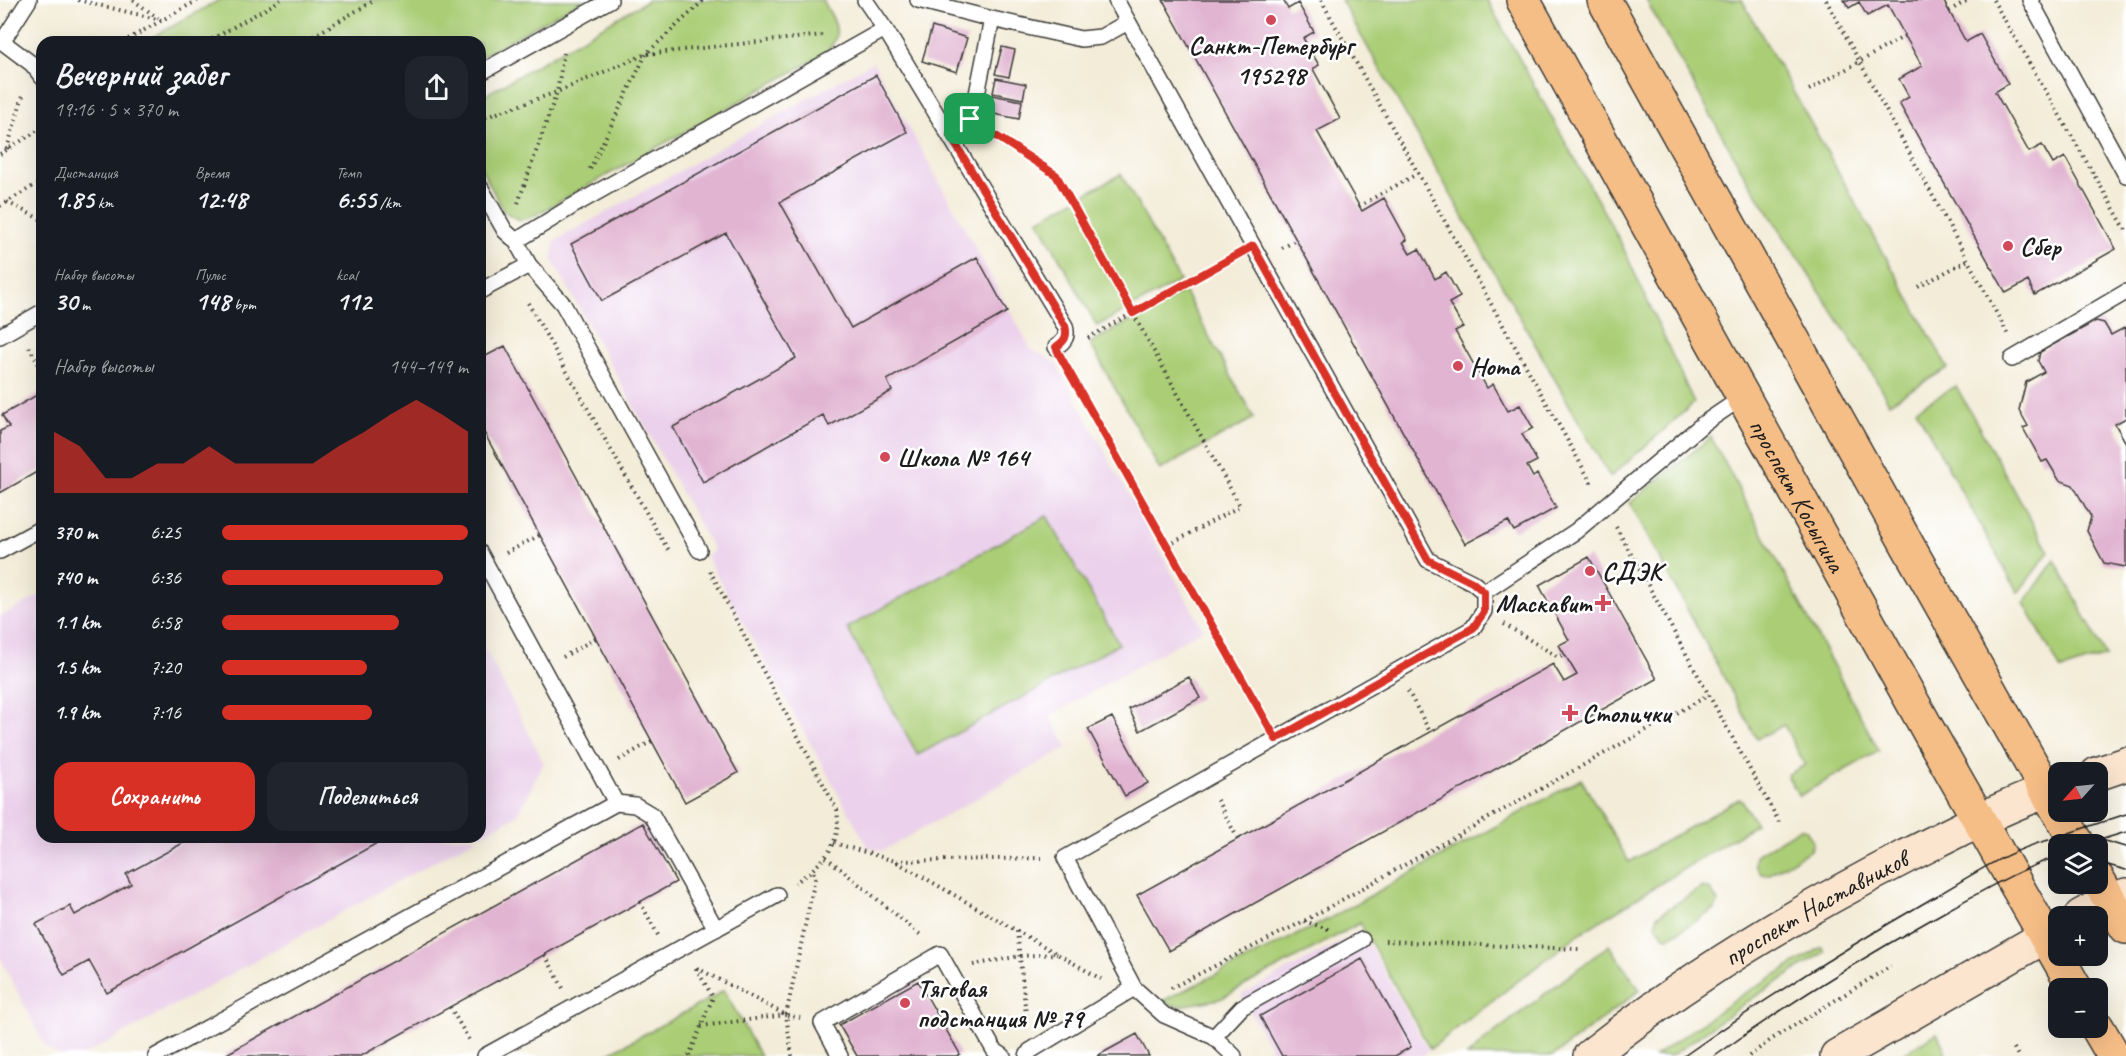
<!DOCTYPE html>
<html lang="ru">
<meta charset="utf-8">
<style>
:root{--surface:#171b24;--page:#20242c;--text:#f1f3f6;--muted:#9ea1a6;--accent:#d93025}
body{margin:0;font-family:Caveat,sans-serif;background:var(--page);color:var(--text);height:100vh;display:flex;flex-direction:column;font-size:22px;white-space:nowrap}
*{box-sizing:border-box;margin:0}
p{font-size:20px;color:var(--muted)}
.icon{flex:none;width:33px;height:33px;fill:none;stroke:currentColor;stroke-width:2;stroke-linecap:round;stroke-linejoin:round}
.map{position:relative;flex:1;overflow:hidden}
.panel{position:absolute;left:36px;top:36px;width:450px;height:807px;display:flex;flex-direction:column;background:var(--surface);border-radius:18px;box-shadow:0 6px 24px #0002}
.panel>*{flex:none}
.needle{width:39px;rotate:243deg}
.fabs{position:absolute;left:2048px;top:762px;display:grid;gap:12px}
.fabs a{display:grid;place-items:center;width:60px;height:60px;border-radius:12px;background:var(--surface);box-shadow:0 6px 24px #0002;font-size:30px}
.pin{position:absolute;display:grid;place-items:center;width:51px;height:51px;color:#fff;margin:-26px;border-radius:12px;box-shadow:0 3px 9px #0006}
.round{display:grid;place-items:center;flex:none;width:63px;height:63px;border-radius:18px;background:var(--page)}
.headline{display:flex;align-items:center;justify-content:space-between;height:102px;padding:0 18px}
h1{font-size:33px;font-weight:700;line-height:45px}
.metrics{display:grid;grid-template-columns:repeat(3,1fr);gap:9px;height:102px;padding:6px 18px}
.metrics div{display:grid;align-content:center}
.metrics b{font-size:26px;font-weight:700}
.metrics small{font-size:16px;font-weight:400}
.metrics p{font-size:16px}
.chart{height:168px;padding:12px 18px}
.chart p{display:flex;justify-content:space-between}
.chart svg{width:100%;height:108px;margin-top:6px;fill:var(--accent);opacity:.7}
.button{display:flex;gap:12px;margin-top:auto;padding:12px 18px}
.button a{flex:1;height:69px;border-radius:18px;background:var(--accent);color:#fff;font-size:24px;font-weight:700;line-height:69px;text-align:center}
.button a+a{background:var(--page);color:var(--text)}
ul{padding:0 18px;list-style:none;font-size:20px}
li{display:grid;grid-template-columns:96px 72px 1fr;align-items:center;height:45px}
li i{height:15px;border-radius:8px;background:var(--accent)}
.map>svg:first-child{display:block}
.built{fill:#ebd1eb}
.green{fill:#aacd76;stroke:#637449;stroke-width:1.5}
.building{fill:#e1b4d1}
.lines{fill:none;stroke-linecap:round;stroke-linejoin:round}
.lane-casing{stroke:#3c3b38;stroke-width:18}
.secondary-casing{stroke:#3c3b38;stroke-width:36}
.primary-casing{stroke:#3c3b38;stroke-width:36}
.path{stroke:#3c3b38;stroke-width:4;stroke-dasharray:1.5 4.5;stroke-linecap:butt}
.lane{stroke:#fff;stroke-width:15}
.secondary{stroke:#fbe5cf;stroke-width:33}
.primary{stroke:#f6be87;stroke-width:33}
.tram{stroke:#1c1c1c;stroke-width:1.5}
.route-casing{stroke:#fff;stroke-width:12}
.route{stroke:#d93025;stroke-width:8}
.poi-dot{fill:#d1495b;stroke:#fff;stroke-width:2}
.labels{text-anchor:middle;stroke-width:5;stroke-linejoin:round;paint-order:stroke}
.poi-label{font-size:26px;font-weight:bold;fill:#1c1c1c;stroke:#fff;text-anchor:start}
.street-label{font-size:26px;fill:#1c1c1c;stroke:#fff}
</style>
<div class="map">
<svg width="2126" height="1056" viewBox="0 0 2126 1056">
<rect width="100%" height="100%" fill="#fff"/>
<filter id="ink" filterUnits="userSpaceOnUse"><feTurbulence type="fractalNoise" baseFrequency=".0167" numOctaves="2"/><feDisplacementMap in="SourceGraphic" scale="12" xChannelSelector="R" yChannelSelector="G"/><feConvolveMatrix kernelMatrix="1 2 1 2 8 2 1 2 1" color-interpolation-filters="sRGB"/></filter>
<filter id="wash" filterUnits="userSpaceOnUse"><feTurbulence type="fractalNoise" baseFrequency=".008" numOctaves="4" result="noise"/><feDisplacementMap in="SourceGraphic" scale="24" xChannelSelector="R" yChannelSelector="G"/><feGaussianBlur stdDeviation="1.35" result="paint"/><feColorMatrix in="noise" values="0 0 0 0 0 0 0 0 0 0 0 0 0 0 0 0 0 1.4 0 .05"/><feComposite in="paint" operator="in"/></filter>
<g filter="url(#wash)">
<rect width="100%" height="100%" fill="#f3ecd8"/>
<path class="built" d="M873,62l158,287 25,14 147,266 -153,87 18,31 -186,104 -14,-4 -162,-291 8,-5 -162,-292 3,-18z
M42,594v243h436l-395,219h-23l-14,-8 -46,-91v-340z
M480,639l64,124 -27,52 -37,21z
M1361,931l67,120 -6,5h-147l-34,-61z"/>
<path class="green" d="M219,0h364l-103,57v-15h-336z
M648,0h175c12,22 23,35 0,55l-293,163 -10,2 -9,-4 -8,-6 -23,-44v-68z
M1341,0h146l134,243 73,160 -84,74z
M1646,0h96l206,368 -59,35 -20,-35 -124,-192z
M1121,174l59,107 -83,45 -59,-106z
M1184,291l70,127 -94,52 -70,-127z
M1956,386l93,166 -31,41 -102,-184z
M1711,437l168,314 -80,45 -12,-21 18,-10 -21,-40 -27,14 -127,-236z
M1047,516l72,128 -201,111 -71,-127z
M2055,560l51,96 -45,14 -37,-67z
M1581,779l48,83 111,-64 16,26 -177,110 -149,115 -70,-126 -140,76 -40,7 -9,-1 -7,-5 159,-78z
M1800,828l6,2 7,12 -2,8 -43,25 -7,-1 -6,-10 1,-9z
M1702,887l9,3 7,12 -3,7 -45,28 -6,-1 -8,-11 1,-9z
M1609,945l31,45 -87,66h-86l19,-17z
M1822,947l3,5 -77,49 -77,55h-16l87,-61z
M724,990l36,66h-156l109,-59z
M1937,1033l8,17 1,6h-47z"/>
<g id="blocks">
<path class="building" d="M1163,0h120l5,9 10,-6 16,29 -11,6 16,27 -6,4 27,50 -23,12 45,80 22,-13 23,42 -4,2 7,12 9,-5 16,30 11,-7 14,25 -11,6 14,24 -8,4 32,57 6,-4 15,27 12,-6 13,23 -11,6 15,27 -10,5 6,11 4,-3 19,34 -42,23 -6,-10 -43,23z
M1844,0h99l23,42 14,-8 28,50 -13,8 34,60 13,-7 11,19 12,-7 51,92 -81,46 -7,-14 -22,12 -107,-190 10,-6 -10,-18 23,-13 -17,-30 -17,-31 -21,11 -8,-14 -10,6z
M932,27l35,11 -10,34 -35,-11z
M1002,47l13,3 -6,27 -14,-3z
M876,75l31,57 -127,70 71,126 126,-71 30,55 -120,68 5,11 -63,35 -6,-11 -120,67 -30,-55 123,-69 -70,-125 -124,68 -31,-57z
M996,78l30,6 -3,15 -30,-6z
M992,95l30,6 -3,18 -30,-6z
M2096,321l8,2 7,12 15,-8v91l-11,6 11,19v124l-22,-4 -17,-32 4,-14 -18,-32 -14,-5 -12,-20 -5,2 -19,-34 5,-2 -9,-16 7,-28 18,-10 -6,-11 2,-9z
M505,346l233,427 -53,29 -205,-377v-66z
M42,392v77l-42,24v-62l9,-4 -7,-12z
M1589,557l68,122 -488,272 -32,-56 416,-231 11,18 13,-7 -18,-30 10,-5 -30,-55z
M1189,677l11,21 -60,33 -11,-22z
M1112,717l36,66 -23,13 -37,-67z
M643,823l33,59 -315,174h-138z
M194,837h194l-281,156 -18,-32 -25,14 -28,-51 34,-18 5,9 56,-31 -5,-10z
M1362,959l49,88 -16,9h-113l-22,-40z
M918,981l42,73 -3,2h-100l-18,-31z
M1137,1034l12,22h-52z"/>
</g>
</g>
<g filter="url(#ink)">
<use href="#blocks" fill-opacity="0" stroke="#3c3b38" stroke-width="1.5"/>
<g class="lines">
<defs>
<path id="lane" d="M865,0l20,29 180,297c3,10 0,15 -9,21
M918,0l74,19 89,20 20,-2 27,-15
M1116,0l312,560 44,22 12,10v19l-11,17 -408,230 69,130 30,27 50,22 20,19
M2030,0l96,175
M0,40l32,24 10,13
M2,42l27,-42
M480,73l130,-73
M950,135l20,-16 4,-10 18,-90
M480,187l25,44 11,10 13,24 34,39 136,246
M516,241l55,-34 314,-178
M480,291l49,-26
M0,336l42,-24
M2012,359l114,-67
M0,551l42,-23
M480,553l136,250 19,2 17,10 64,114
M1484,592l92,-61 127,-107 40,-27
M1214,1037l28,-30 120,-67
M156,1056l460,-253
M485,1056l292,-161
M840,1056l-18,-33 118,-69 54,96 9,6
M1027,1056l3,-5 104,-63"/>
<g id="secondary">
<path d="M2097,774l29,-10"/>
<path d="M2081,916l29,-15 16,-6"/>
<path id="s1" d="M1590,1056c97,-77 204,-142 315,-199 50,-25 100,-52 153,-70"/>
<path d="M1837,1056l221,-127"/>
</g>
<g id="primary">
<path id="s2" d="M1523,0l410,739 142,249"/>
<path d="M1604,0l309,555 145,256"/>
<path d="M2059,812l19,32"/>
<path d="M2097,878l29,49"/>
<path d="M2097,1027l17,29"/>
</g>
</defs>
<use href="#lane" class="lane-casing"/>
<use href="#secondary" class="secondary-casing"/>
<use href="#primary" class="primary-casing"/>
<path class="path" d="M78,0l83,20
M133,0l25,18
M1321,0l272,486
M1826,0l183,336
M1993,0l133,230
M1949,11l19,-11
M123,42l75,-42
M207,42l74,-42
M303,42l72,-42
M1809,90l96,-54
M480,119l77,-27 89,-38 177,-19
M988,131l68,44 184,331 -73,40
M7,149l17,-57
M0,154l42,-26
M590,169l56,-115 58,-54
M7,202l35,18
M518,203l39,-111 7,-39
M0,206l42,-25
M1359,206l58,-32
M1282,248l15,-8
M1918,287l50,-27
M528,303l131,232 11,17
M1088,338l146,-82
M29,347l13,23
M1066,366l198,352
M480,436l4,-3
M1616,527l163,295
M506,553l34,-18
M710,571l127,239c5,37 -15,53 -42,73
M1504,624l54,33 7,-3
M563,657l33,-19
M1408,691l22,41
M619,760l33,-19
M1217,800l21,39
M834,843l61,18 206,118
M826,857l97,80
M896,861l145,-3
M640,902l18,33
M1304,921l27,9
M1017,931l10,93
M1385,941l194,8
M545,955l18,33
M973,965l47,-9 37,-2
M697,968l89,47 14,3
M1171,988l133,-67 405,-226
M450,1007l19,33
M701,1026l85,-11
M2014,1048l4,8
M689,1056l24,-59 -18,-30
M792,1056l-6,-41 29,-136 -2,-9
M1749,1056l23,-17 119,-73"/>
<use href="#lane" class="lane"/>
<use href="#secondary" class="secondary"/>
<use href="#primary" class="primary"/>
<path class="tram" d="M2066,834l60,-20
M2100,840l26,-8
M2097,862l29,8
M1684,1056c80,-57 162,-108 247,-157 42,-24 83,-54 132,-62 20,-3 44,5 63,10
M1715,1056c69,-50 142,-95 217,-137 41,-23 81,-47 126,-63"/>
</g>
</g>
<g class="lines" filter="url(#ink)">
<defs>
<path id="route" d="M970,119l86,56 77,138 120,-67 175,314 44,22 12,10v20l-11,16 -197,111 -217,-385 -3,-7c9,-6 12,-11 9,-21l-115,-191z"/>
</defs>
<use href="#route" class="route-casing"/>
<use href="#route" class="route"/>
</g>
<g class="poi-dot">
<circle cx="1271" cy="20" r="6"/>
<circle cx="2008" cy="246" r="6"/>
<circle cx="1458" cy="366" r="6"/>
<circle cx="885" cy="457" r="6"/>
<circle cx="1590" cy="571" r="6"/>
<path d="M1600 594h6v6h6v6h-6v6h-6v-6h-6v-6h6z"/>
<path d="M1567 704h6v6h6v6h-6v6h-6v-6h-6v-6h6z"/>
<circle cx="905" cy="1003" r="6"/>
</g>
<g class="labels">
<g class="poi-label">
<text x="1271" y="54" text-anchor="middle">Санкт-Петербург<tspan x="1271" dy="30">195298</tspan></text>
<text x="2020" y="255">Сбер</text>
<text x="1470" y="375">Нота</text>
<text x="897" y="466">Школа № 164</text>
<text x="1602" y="580">СДЭК</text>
<text x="1591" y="612" text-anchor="end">Маскавит</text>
<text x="1582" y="722">Столички</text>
<text x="917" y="997">Тяговая<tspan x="917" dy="30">подстанция № 79</tspan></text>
</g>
<g class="street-label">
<text dy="9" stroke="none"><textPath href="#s2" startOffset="566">проспект Косыгина</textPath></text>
<text dy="9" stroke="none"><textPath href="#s1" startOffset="270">проспект Наставников</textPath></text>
</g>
</g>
</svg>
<div class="fabs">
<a><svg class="needle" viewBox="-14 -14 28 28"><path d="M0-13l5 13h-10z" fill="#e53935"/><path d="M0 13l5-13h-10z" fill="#9ea1a6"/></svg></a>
<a><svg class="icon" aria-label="layers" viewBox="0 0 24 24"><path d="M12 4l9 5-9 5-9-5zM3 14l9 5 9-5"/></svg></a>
<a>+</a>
<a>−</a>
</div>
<div class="pin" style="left:970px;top:119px;background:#1e9e55"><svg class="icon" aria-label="arrive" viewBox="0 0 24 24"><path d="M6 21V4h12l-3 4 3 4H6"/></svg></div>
<section class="panel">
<div class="headline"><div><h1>Вечерний забег</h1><p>19:16 · 5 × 370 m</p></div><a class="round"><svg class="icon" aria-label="share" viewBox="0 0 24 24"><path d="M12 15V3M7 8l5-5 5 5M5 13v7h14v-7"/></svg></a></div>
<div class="metrics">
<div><p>Дистанция</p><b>1.85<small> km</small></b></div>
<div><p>Время</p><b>12:48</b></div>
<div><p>Темп</p><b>6:55<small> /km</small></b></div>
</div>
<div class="metrics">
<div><p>Набор высоты</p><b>30<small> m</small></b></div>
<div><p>Пульс</p><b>148<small> bpm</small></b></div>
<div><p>kcal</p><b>112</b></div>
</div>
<div class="chart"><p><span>Набор высоты</span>144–149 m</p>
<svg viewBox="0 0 160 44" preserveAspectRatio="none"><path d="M0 44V19L10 25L20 38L30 38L40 32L50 32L60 25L70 32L80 32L90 32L100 32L110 25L120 19L130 12L140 6L150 12L160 19V44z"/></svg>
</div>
<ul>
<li><b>370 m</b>6:25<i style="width:100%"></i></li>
<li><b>740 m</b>6:36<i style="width:90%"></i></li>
<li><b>1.1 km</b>6:58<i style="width:72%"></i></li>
<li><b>1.5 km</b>7:20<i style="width:59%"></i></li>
<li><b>1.9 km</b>7:16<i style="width:61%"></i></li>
</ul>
<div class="button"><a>Сохранить</a><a>Поделиться</a></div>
</section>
</div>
